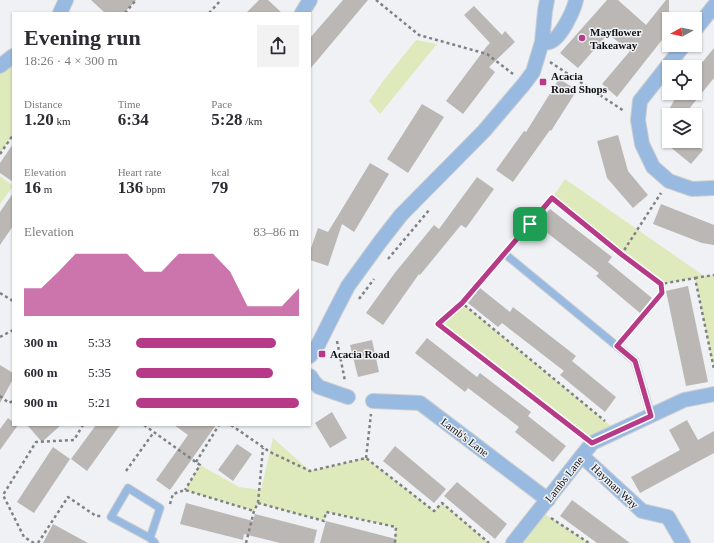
<!DOCTYPE html>
<meta charset="utf-8">
<style>
:root{--surface:#fff;--page:#f2f2f3;--text:#2b2b33;--muted:#7c7c81;--accent:#b73a89}
body{margin:0;font-family:Georgia,serif;background:var(--page);color:var(--text);height:100vh;display:flex;flex-direction:column;font-size:15px;white-space:nowrap}
*{box-sizing:border-box;margin:0}
p{font-size:13px;color:var(--muted)}
.icon{flex:none;width:22px;height:22px;fill:none;stroke:currentColor;stroke-width:2;stroke-linecap:round;stroke-linejoin:round}
.map{position:relative;flex:1;overflow:hidden}
.side{position:absolute;left:12px;top:12px;width:299px;height:414px;display:flex;flex-direction:column;background:var(--surface);border-radius:0px;box-shadow:0 1px 3px #0004}
.side>*{flex:none}
.needle{width:26px;rotate:262deg}
.fabs{position:absolute;left:662px;top:12px;display:grid;gap:8px}
.fabs a{display:grid;place-items:center;width:40px;height:40px;border-radius:0px;background:var(--surface);box-shadow:0 1px 3px #0004;font-size:20px}
.pin{position:absolute;display:grid;place-items:center;width:34px;height:34px;color:#fff;margin:-17px;border-radius:8px;box-shadow:0 2px 6px #0006}
.round{display:grid;place-items:center;flex:none;width:42px;height:42px;border-radius:0px;background:var(--page)}
.headline{display:flex;align-items:center;justify-content:space-between;height:68px;padding:0 12px}
h1{font-size:22px;font-weight:800;line-height:30px}
.metrics{display:grid;grid-template-columns:repeat(3,1fr);gap:6px;height:68px;padding:4px 12px}
.metrics div{display:grid;align-content:center}
.metrics b{font-size:17px;font-weight:800}
.metrics small{font-size:11px;font-weight:400}
.metrics p{font-size:11px}
.chart{height:112px;padding:8px 12px}
.chart p{display:flex;justify-content:space-between}
.chart svg{width:100%;height:72px;margin-top:4px;fill:var(--accent);opacity:.7}
ul{padding:0 12px;list-style:none;font-size:13px}
li{display:grid;grid-template-columns:64px 48px 1fr;align-items:center;height:30px}
li i{height:10px;border-radius:5px;background:var(--accent)}
.map>svg:first-child{display:block}
.green{fill:#deeabc}
.building{fill:#bab7b5}
.lines{fill:none;stroke-linecap:round;stroke-linejoin:round}
.service-casing{stroke:#cccdd1;stroke-width:9}
.minor-casing{stroke:#cccdd1;stroke-width:16}
.path{stroke:#808184;stroke-width:2.5;stroke-dasharray:3 3;stroke-linecap:butt}
.service{stroke:#99bae0;stroke-width:7}
.minor{stroke:#99bae0;stroke-width:14}
.route-casing{stroke:#fff;stroke-width:8}
.route{stroke:#b73a89;stroke-width:5}
.poi-dot{fill:#b73a89;stroke:#f0f1f5;stroke-width:1.5}
.labels{text-anchor:middle;stroke-width:3;stroke-linejoin:round;paint-order:stroke}
.poi-label{font-size:11px;font-weight:bold;fill:#0f1011;stroke:#f0f1f5;text-anchor:start}
.street-label{font-size:11px;fill:#0f1011;stroke:#f0f1f5}
</style>
<div class="map">
<svg width="714" height="543" viewBox="0 0 714 543">
<rect width="100%" height="100%" fill="#f0f1f5"/>
<path class="green" d="M416,40l21,4 -57,70 -11,-13 14,-20z
M13,56v79l-13,19v-88z
M0,176l13,10 -13,18z
M565,179l139,97 10,-1v94l-19,-91 -34,6 -40,-29 -69,-57z
M462,303l155,128 -25,12 -154,-119z
M273,438l37,33 56,-13 68,53 8,-8 47,40h-94l1,-16 -69,-15 -3,9 -66,-18 -4,8 -69,-21 15,-25 39,22 22,3z
M539,510l50,33h-66l-4,-7z"/>
<path class="building" d="M91,0h45l-12,13h-19z
M259,0h9l14,13h-36z
M343,0h25l-58,69v-31z
M607,0h11l28,25 20,-25h3v31l-52,66 -15,-13 28,-33 -22,-17 -30,34 -18,-15z
M474,6l28,29 3,-4 10,11 -26,25 6,5 -32,42 -17,-13 41,-55 3,-3 -26,-28z
M714,48v30l-30,37h-18l12,-22h17v-22z
M559,79l18,11 -26,41 -1,-1 -37,52 -17,-12 28,-39 2,1z
M422,104l22,13 -36,56 -21,-14z
M618,135l10,36 20,24 -15,13 -26,-30 -10,-37z
M663,141h29l11,9 -12,14z
M13,144v38l-13,-9v-10z
M370,163l19,11 -35,58 -12,-8 -14,42 -18,-6v-9l8,-23 10,4z
M477,177l17,12 -28,39 -5,-3 -41,50 -1,-1 -36,51 -17,-12 28,-39 40,-49 5,4z
M13,193v33l-13,19v-33z
M661,204l53,21v20l-12,-2 -49,-19z
M550,209l62,48 -4,5 44,36 -12,15 -44,-37 3,-3 -62,-48z
M688,286l20,96 -22,4 -20,-95z
M480,288l30,24 3,-5 63,49 -4,5 44,36 -11,15 -45,-37 4,-4 -62,-48 -4,4 -30,-24z
M427,338l50,39 3,-4 51,39 -3,4 38,30 -13,16 -38,-30 4,-5 -51,-39 -3,4 -50,-39z
M372,340l7,32 -21,5 -8,-32z
M0,365l13,8v6l-13,24z
M332,412l15,26 -17,10 -15,-25z
M8,418l5,4v3h5l-18,25v-21z
M687,420l11,20 16,-9v22l-74,40 -9,-16 49,-27 -11,-20z
M27,425h34l-19,17z
M96,425h24l-33,46 -16,-12z
M174,425h42l-46,65 -14,-10 32,-45z
M237,444l15,10 -19,27 -15,-11z
M395,446l51,43 -12,14 -51,-42z
M53,447l17,12 -36,54 -17,-11z
M457,482l50,42 -12,15 -51,-43z
M572,500l58,43h-33l-37,-27z
M186,503l67,18 2,-7 62,16 -3,13h-34l-36,-9 -1,6 -63,-16z
M326,521l70,18 -1,4h-75z
M53,524l35,19h-45z"/>
<g class="lines">
<defs>
<path id="service" d="M505,254l130,107 16,54
M150,538l10,-30 -32,-20 -17,29 39,21 5,5"/>
<path id="minor" d="M60,13l6,-13
M302,13l8,-13
M695,30l19,-24
M542,42c3,0 5,1 7,0 11,-2 25,-32 27,-42
M684,45l-44,56 -2,19 4,24 11,23 16,14 23,8 22,-1
M0,66l13,-10
M310,356l8,-11 15,-30 15,-29 32,-44 21,-27 83,-84 40,-47 9,-12 9,-30 3,-31 2,-11
M310,376l4,6 5,5 29,10
M373,401l47,2 128,97
M582,456l60,55 26,6 15,26
M513,543l79,-100 92,-43 30,-6"/>
</defs>
<use href="#service" class="service-casing"/>
<use href="#minor" class="minor-casing"/>
<path class="path" d="M376,0l43,35 68,19 26,20
M125,13l11,-13
M209,13l12,-13
M550,62l74,49
M0,154l13,-19
M512,245l40,-47 69,57 40,29 34,-6 19,91
M621,255l40,-62
M388,259l42,-50
M695,278l19,-3
M0,293l13,8
M359,299l15,-20
M462,303l36,-42
M0,337l13,-7
M624,338l38,-45 -1,-9
M337,341l8,40
M0,396l9,7 4,-2
M144,425l56,40 -15,25
M231,425l39,27 40,19 56,-13 68,53 8,-8 47,40
M581,434l-143,-110 24,-21 143,118
M366,458l5,-44
M196,462l23,-37
M126,471l28,-39
M258,503l66,18 2,-9 70,15 -1,16
M170,504l3,-10 12,-4 69,21
M551,518l38,25
M34,543l-10,-6 -21,-42 33,-53 38,-2 9,-15
M38,543l30,-46 28,19h5
M246,543l8,-32 4,-8 5,-55"/>
<use href="#service" class="service"/>
<use href="#minor" class="minor"/>
</g>
<g class="lines">
<defs>
<path id="route" d="M552,198l69,56 40,30 1,9 -45,53 18,15 16,55 -59,27 -154,-119 24,-21z"/>
</defs>
<use href="#route" class="route-casing"/>
<use href="#route" class="route"/>
</g>
<g class="poi-dot">
<circle cx="582" cy="38" r="4"/>
<rect x="539" y="78" width="8" height="8" rx="2"/>
<rect x="318" y="350" width="8" height="8" rx="2"/>
</g>
<g class="labels">
<g class="poi-label">
<text x="590" y="36">Mayflower<tspan x="590" dy="13">Takeaway</tspan></text>
<text x="551" y="80">Acacia<tspan x="551" dy="13">Road Shops</tspan></text>
<text x="330" y="358">Acacia Road</text>
</g>
<g class="street-label">
<text transform="translate(465 437) rotate(37)" y="4">Lamb's Lane</text>
<text transform="translate(564 479) rotate(-52)" y="4">Lambs Lane</text>
<text transform="translate(615 486) rotate(43)" y="4">Hayman Way</text>
</g>
</g>
</svg>
<div class="fabs">
<a><svg class="needle" viewBox="-14 -14 28 28"><path d="M0-13l5 13h-10z" fill="#e53935"/><path d="M0 13l5-13h-10z" fill="#7c7c81"/></svg></a>
<a><svg class="icon" aria-label="locate" viewBox="0 0 24 24"><circle cx="12" cy="12" r="6"/><path d="M12 2v4M12 18v4M2 12h4M18 12h4"/></svg></a>
<a><svg class="icon" aria-label="layers" viewBox="0 0 24 24"><path d="M12 4l9 5-9 5-9-5zM3 14l9 5 9-5"/></svg></a>
</div>
<div class="pin" style="left:530px;top:224px;background:#1e9e55"><svg class="icon" aria-label="arrive" viewBox="0 0 24 24"><path d="M6 21V4h12l-3 4 3 4H6"/></svg></div>
<section class="side">
<div class="headline"><div><h1>Evening run</h1><p>18:26 · 4 × 300 m</p></div><a class="round"><svg class="icon" aria-label="share" viewBox="0 0 24 24"><path d="M12 15V3M7 8l5-5 5 5M5 13v7h14v-7"/></svg></a></div>
<div class="metrics">
<div><p>Distance</p><b>1.20<small> km</small></b></div>
<div><p>Time</p><b>6:34</b></div>
<div><p>Pace</p><b>5:28<small> /km</small></b></div>
</div>
<div class="metrics">
<div><p>Elevation</p><b>16<small> m</small></b></div>
<div><p>Heart rate</p><b>136<small> bpm</small></b></div>
<div><p>kcal</p><b>79</b></div>
</div>
<div class="chart"><p><span>Elevation</span>83–86 m</p>
<svg viewBox="0 0 160 44" preserveAspectRatio="none"><path d="M0 44V27L10 27L20 17L30 6L40 6L50 6L60 6L70 17L80 17L90 6L100 6L110 6L120 17L130 38L140 38L150 38L160 27V44z"/></svg>
</div>
<ul>
<li><b>300 m</b>5:33<i style="width:86%"></i></li>
<li><b>600 m</b>5:35<i style="width:84%"></i></li>
<li><b>900 m</b>5:21<i style="width:100%"></i></li>
</ul>
</section>
</div>
